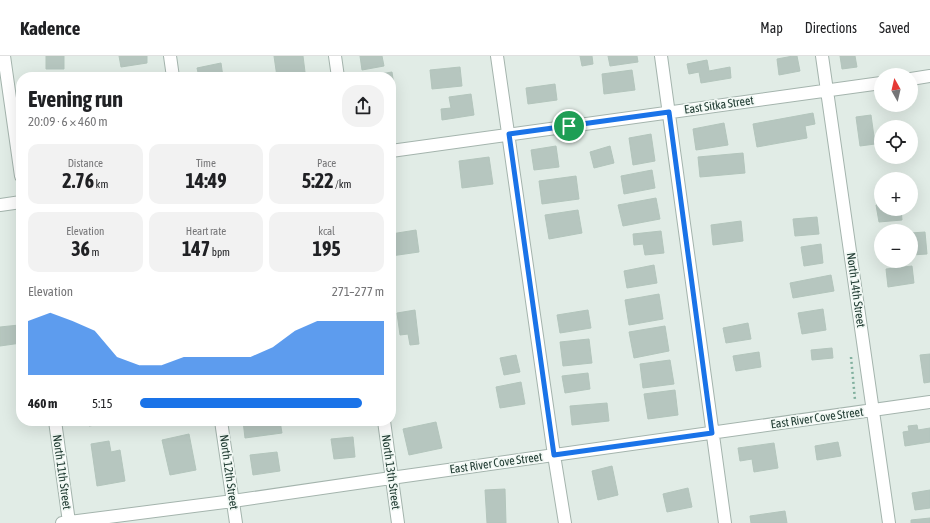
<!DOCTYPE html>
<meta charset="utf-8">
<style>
:root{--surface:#fff;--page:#f2f2f2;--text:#202124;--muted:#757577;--line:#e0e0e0;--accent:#1a73e8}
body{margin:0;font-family:"Asap Condensed",sans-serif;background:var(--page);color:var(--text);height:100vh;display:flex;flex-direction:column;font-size:15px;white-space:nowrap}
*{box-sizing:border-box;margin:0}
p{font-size:13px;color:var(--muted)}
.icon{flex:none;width:22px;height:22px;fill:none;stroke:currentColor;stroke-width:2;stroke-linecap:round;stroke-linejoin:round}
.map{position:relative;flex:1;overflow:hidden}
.panel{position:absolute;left:16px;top:16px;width:380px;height:354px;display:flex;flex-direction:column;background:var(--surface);border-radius:16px;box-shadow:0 4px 16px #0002}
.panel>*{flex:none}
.needle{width:26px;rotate:352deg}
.buttons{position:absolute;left:874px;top:12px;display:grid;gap:8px}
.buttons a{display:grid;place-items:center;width:44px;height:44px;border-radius:50%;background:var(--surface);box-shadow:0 4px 16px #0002;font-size:20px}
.pin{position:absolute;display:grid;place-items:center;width:34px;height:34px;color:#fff;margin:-17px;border:2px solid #fff;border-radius:50%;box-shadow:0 1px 4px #0007}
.round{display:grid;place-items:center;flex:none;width:42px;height:42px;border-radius:16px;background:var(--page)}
.headline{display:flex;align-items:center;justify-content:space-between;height:68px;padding:0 12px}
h1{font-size:22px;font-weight:700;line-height:30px}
.figures{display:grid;grid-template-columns:repeat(3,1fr);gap:6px;height:68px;padding:4px 12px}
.figures div{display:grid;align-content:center;border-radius:10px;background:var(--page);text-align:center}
.figures b{font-size:20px;font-weight:700}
.figures small{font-size:11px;font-weight:400}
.figures p{font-size:11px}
.chart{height:112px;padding:8px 12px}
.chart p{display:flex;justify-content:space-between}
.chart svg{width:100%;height:72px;margin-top:4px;fill:var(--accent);opacity:.7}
ul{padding:0 12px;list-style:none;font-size:13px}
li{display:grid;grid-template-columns:64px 48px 1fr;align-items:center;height:30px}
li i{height:10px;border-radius:5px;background:var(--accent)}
header{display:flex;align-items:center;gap:24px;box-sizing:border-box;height:56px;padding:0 20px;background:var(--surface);border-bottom:1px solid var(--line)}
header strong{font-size:19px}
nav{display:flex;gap:22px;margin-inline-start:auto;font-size:14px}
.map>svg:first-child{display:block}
.building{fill:#b6c6bf;stroke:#b3c5bc}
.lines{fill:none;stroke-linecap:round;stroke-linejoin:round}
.minor-casing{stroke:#a4b4ad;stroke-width:14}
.path{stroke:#81b09e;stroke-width:2.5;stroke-dasharray:2 3;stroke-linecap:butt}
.minor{stroke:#fff;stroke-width:12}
.route-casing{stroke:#fff;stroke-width:8}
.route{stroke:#1a73e8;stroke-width:5}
.labels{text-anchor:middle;stroke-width:3.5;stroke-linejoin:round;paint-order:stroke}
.street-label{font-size:12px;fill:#213c33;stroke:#f1f8f4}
</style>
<header>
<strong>Kadence</strong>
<nav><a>Map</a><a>Directions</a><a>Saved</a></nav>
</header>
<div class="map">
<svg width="930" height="467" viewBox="0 0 930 467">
<rect width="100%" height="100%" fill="#e1ece6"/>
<path class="building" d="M46,0h18v13h-18z
M119,0h28v7l-26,4z
M274,0h29l2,16 -28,5z
M360,0h22l2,10 -22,4z
M580,0h12l1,8 -11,2z
M608,0h29l1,6 -28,4z
M793,0h4l3,15 -21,4 -2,-16z
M840,0h15l2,11 -15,2z
M707,4l2,11 21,-4 1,11 -30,5 -2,-11 -10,2 -2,-10z
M221,7l2,14h-24l-2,-9z
M460,11l2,19 -30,3 -2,-19z
M632,14l3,20 -31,4 -2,-20z
M392,16l3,20h-4v-15h-22v-1z
M555,28l2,16 -29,4 -2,-16z
M471,38l3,21 -32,5 -1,-11 10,-1 -2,-11z
M813,57l2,11 -10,2 2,12 -50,9 -4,-23z
M871,59l4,29 -15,2 -4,-29z
M724,67l4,22 -32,5 -3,-21z
M651,78l4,27 -22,4 -4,-27z
M556,90l3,21 -25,3 -3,-20z
M610,90l4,17 -20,5 -4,-16z
M743,97l2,20 -45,4 -2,-20z
M489,101l4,27 -31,4 -3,-27z
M652,114l3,18 -31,6 -3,-18z
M576,120l3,23 -37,5 -3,-23z
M656,142l4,21 -37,7 -5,-21z
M881,148v5h20l1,11 -23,2 -3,-17z
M578,154l4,23 -33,6 -4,-24z
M817,161l2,17 -24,2 -2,-17z
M741,165l2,20 -30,4 -2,-20z
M416,174l3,22 -28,4v-22z
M661,175l3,22 -19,2 -2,-11 -9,1 -1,-11z
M925,176l2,22 -16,1v-22z
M821,188l2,19 -19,3 -3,-19z
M654,209l3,18 -30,5 -3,-17z
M912,210l2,17 -26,4 -2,-18z
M831,219l3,16 -41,7 -3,-15z
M659,238l4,25 -34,6 -4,-25z
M823,253l3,21 -24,4 -4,-21z
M415,254l4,34 -9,1 -2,-11 -8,1 -3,-22z
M588,254l3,18 -31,5 -3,-18z
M748,267l3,16 -25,4 -3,-15z
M19,269l2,18 -21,3v-19z
M665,270l4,25 -35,7 -5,-26z
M589,283l3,24 -29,3 -3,-24z
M832,292l1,10 -21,2 -1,-10z
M759,296l2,15 -25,4 -3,-15z
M930,298v28l-6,1 -4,-28z
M516,299l4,17 -16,3 -4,-17z
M670,304l4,24 -31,4 -3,-24z
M588,317l2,16 -25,4 -3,-17z
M521,326l4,22 -25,4 -4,-21z
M675,334l3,25 -30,4 -4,-25z
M607,347l2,18 -37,4 -2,-19z
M88,365h26v1l-25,4z
M243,365h37l2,12 -37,5z
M436,366l6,26 -33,7 -6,-26z
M917,369l1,5 12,-2v14l-25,4 -2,-14 6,-1 -1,-5z
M189,378l7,36 -26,5 -8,-35z
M353,381l2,20 -21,2 -3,-20z
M109,385l2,11 9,-2 5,31 -28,5 -6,-42z
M838,386l3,14 -24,4 -2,-14z
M774,387l4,25 -24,4 -2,-13 -12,2 -2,-13z
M277,396l3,19 -27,4 -3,-20z
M612,410l6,29 -20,5 -6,-29z
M688,432l4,19 -25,5 -4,-18z
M505,433l1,34h-19l-2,-33z
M930,434v18l-15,2 -3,-17z
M785,455l2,12h-36l-1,-7z
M930,462v5h-19v-3z"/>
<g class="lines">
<defs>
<path id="minor" d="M4,0l17,120
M170,0l3,21
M335,0l3,21
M497,0l57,399 11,68
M661,0l64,467
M822,0l67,467
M911,23l19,-3
M391,95l490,-68
M0,149l21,-3
M55,365l14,101
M221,365l15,102
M384,365l14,102
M62,467l171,-22 158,-23 539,-76"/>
</defs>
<use href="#minor" class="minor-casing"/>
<path class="path" d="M851,301l4,43"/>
<use href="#minor" class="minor"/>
</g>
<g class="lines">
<defs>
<path id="route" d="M669,56l43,321 -158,22 -45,-321z"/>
</defs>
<use href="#route" class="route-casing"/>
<use href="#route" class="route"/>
</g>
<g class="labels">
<g class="street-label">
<text transform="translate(719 49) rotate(-8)" y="4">East Sitka Street</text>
<text transform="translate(856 234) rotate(82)" y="4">North 14th Street</text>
<text transform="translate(817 362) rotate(-8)" y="4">East River Cove Street</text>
<text transform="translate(496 407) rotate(-8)" y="4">East River Cove Street</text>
<text transform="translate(62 416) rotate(82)" y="4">North 11th Street</text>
<text transform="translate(229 416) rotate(82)" y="4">North 12th Street</text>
<text transform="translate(391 416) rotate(82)" y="4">North 13th Street</text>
</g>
</g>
</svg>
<div class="buttons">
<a><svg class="needle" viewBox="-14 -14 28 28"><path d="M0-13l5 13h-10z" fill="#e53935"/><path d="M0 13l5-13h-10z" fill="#757577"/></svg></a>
<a><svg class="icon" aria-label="locate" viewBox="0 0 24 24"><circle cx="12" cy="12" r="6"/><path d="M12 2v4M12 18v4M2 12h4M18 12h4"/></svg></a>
<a>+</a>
<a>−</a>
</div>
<div class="pin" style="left:569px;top:70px;background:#1e9e55"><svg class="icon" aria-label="arrive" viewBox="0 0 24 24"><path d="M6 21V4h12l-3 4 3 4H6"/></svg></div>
<section class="panel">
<div class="headline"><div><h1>Evening run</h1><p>20:09 · 6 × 460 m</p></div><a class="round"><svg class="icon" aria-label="share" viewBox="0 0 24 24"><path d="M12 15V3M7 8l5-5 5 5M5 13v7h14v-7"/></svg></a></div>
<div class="figures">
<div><p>Distance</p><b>2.76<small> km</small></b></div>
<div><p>Time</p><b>14:49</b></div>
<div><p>Pace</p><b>5:22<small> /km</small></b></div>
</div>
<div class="figures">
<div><p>Elevation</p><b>36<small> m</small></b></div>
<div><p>Heart rate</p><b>147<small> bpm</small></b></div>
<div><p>kcal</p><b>195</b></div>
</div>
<div class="chart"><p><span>Elevation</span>271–277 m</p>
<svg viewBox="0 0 160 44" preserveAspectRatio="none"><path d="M0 44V11L10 6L20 11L30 17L40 33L50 38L60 38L70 33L80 33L90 33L100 33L110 27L120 17L130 11L140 11L150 11L160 11V44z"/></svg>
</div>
<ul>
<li><b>460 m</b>5:15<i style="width:91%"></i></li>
</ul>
</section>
</div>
